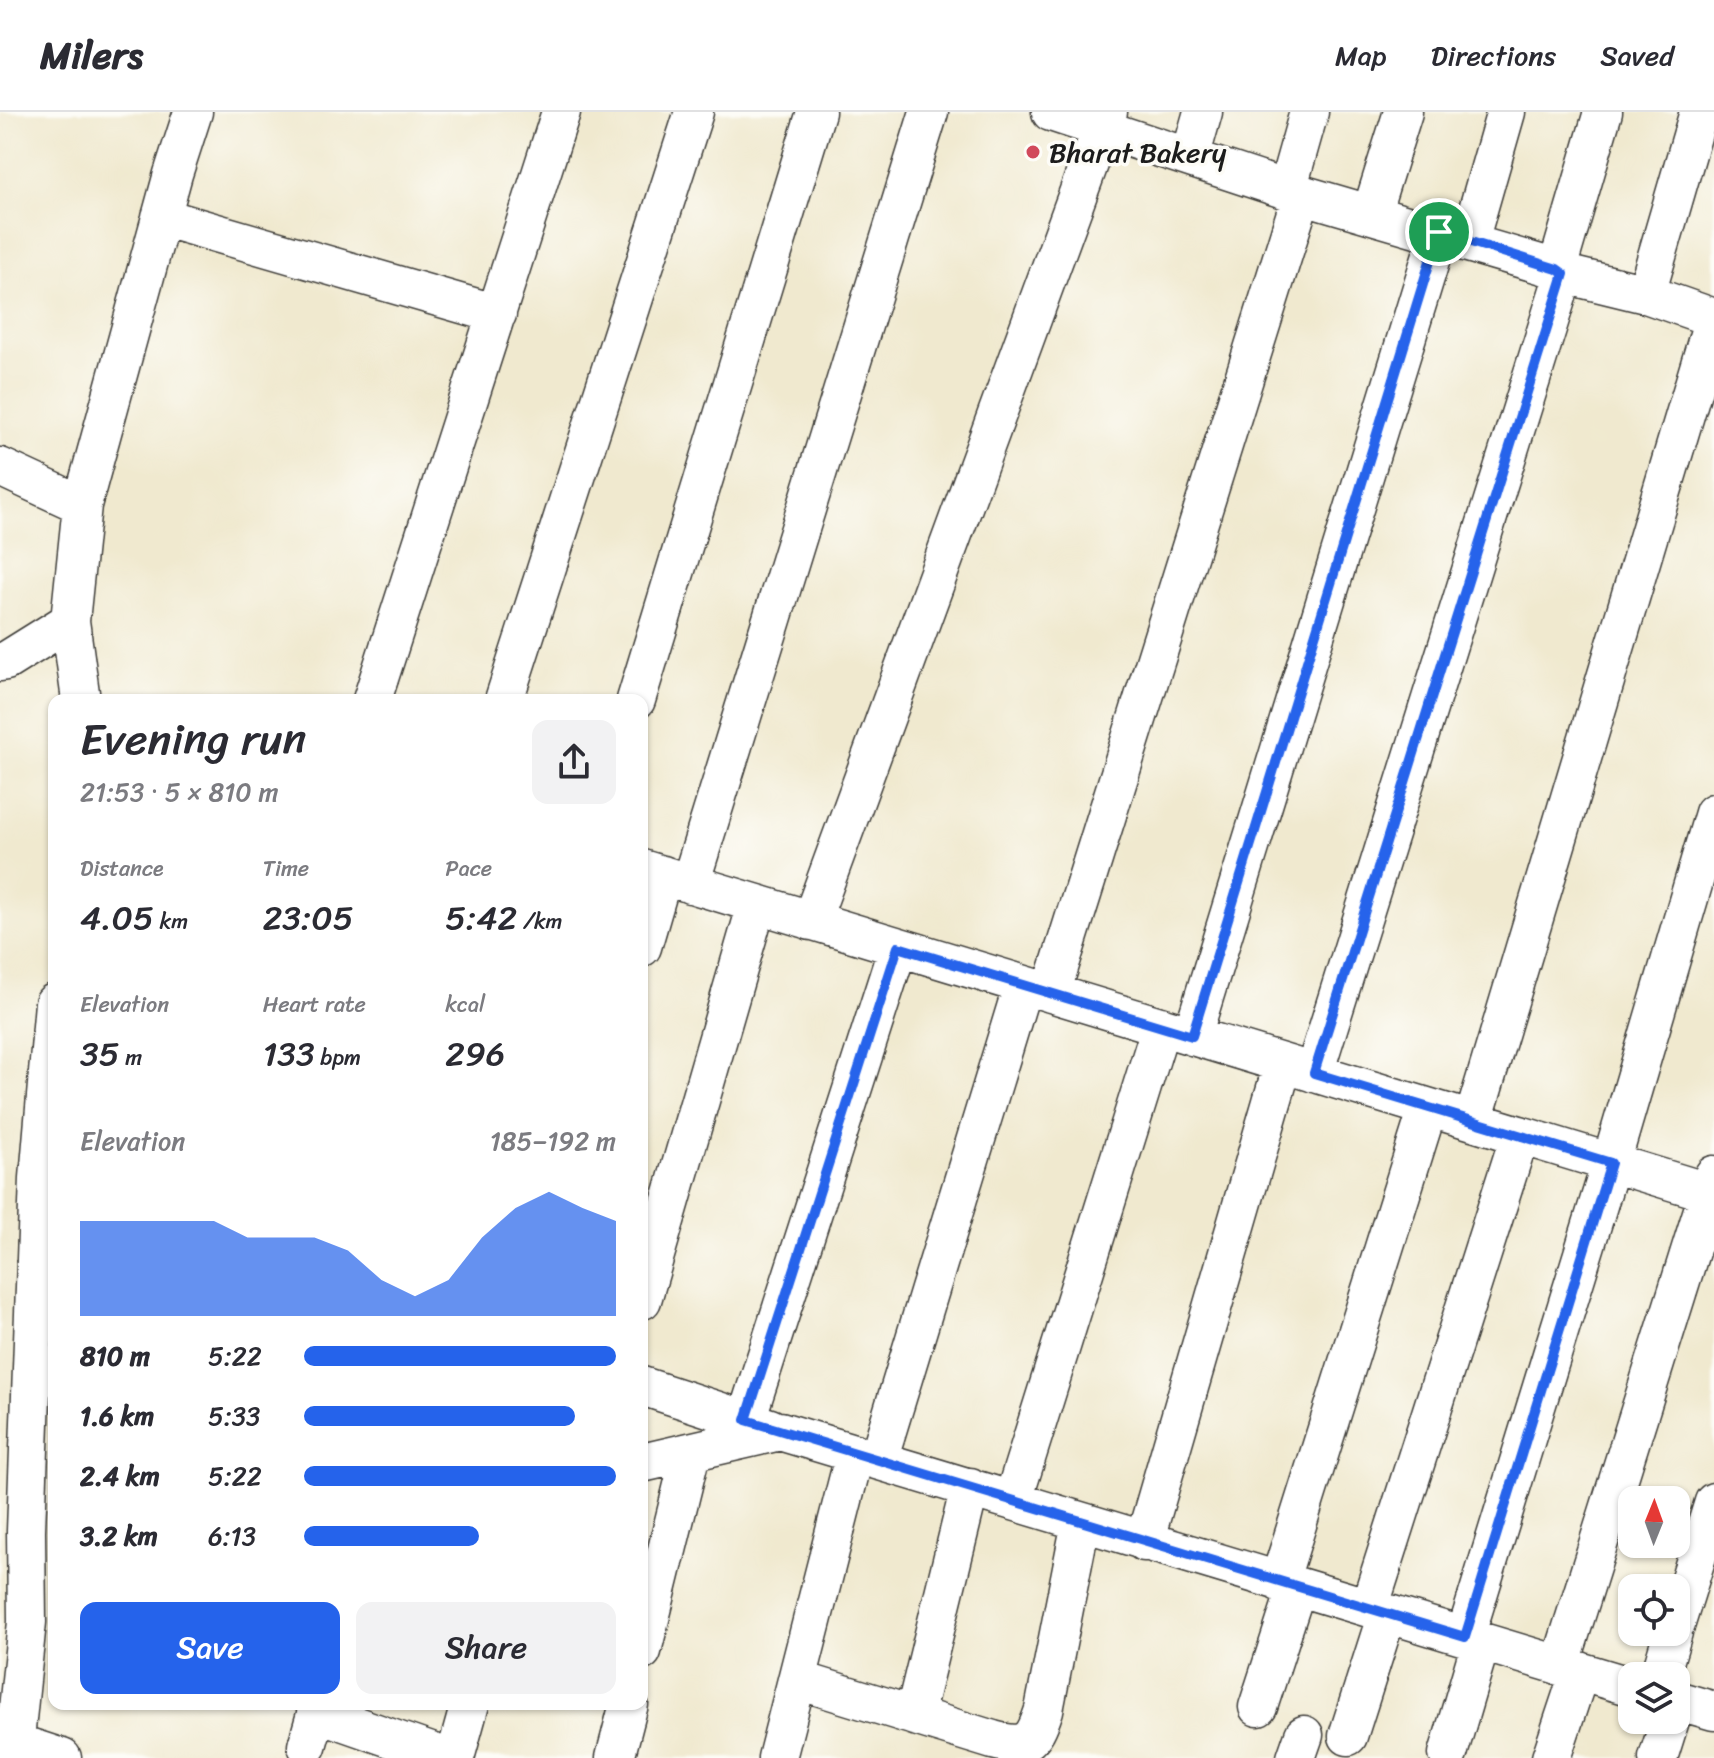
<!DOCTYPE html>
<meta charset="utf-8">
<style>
:root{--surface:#fff;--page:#f2f2f3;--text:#2b2b33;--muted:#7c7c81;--line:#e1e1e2;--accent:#2563eb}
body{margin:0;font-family:Sriracha,sans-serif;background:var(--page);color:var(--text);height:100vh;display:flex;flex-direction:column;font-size:30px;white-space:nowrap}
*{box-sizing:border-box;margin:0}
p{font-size:26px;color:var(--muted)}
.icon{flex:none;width:44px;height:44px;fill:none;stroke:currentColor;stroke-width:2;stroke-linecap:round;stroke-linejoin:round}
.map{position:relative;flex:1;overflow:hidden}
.side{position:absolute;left:48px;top:582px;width:600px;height:1016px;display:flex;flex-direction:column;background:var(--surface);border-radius:16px;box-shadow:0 2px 6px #0004}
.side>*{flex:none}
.needle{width:52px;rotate:1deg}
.buttons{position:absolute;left:1618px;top:1374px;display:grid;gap:16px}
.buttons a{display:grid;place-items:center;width:72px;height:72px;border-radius:16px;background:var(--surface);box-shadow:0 2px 6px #0004;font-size:40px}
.pin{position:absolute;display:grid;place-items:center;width:68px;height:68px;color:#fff;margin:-34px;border:4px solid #fff;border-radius:50%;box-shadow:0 2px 8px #0007}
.round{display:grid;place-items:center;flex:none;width:84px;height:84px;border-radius:16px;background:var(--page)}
.head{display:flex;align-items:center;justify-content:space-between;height:136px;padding:0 32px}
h1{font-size:44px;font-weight:600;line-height:60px}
.figures{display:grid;grid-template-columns:repeat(3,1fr);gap:12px;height:136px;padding:8px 32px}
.figures div{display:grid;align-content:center}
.figures b{font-size:34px;font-weight:600}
.figures small{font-size:22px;font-weight:400}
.figures p{font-size:22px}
.chart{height:224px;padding:16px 32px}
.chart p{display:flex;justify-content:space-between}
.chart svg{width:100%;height:144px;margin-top:8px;fill:var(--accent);opacity:.7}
.action{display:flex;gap:16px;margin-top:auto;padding:16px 32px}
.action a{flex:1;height:92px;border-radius:16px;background:var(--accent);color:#fff;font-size:32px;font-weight:600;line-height:92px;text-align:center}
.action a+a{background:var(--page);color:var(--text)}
ul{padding:0 32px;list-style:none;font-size:26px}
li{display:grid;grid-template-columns:128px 96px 1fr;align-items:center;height:60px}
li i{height:20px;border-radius:10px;background:var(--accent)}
header{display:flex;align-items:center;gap:48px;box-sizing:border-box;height:112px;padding:0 40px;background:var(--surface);border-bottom:2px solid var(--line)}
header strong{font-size:38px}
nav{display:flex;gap:44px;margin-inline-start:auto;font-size:28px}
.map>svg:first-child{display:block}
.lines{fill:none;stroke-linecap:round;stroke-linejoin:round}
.minor-casing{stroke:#3c3b37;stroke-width:41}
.minor{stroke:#fff;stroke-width:38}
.route-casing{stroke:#fff;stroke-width:16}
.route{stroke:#2563eb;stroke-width:10}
.poi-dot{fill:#d1495b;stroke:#fdfcf7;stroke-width:3}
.labels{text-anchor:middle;stroke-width:7;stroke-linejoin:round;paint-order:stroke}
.poi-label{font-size:28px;fill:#1c1c1c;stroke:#fdfcf7;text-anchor:start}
</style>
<header>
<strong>Milers</strong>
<nav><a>Map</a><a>Directions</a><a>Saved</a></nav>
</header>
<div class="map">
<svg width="1714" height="1646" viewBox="0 0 1714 1646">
<rect width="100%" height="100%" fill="#fdfcf7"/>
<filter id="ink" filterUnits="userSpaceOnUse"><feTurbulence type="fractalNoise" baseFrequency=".0125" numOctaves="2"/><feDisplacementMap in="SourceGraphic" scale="16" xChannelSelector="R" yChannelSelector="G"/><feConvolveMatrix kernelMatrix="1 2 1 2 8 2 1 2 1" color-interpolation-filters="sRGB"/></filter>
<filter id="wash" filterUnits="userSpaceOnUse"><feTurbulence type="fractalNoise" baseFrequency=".006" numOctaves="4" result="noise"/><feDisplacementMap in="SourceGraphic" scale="32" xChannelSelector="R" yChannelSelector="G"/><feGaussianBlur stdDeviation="1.8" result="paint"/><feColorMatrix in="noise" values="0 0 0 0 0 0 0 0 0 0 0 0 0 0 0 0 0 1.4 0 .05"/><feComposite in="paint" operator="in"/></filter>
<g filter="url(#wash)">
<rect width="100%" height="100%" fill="#f0e9cf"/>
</g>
<g filter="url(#ink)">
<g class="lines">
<defs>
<path id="minor" d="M1051,0l236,78 270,79 7,5 82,20 68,24
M1190,46l13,-46
M1287,78l22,-78
M1371,102l32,-102
M161,105l336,97
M1469,129l37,-129
M1557,157l46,-157
M1646,182l53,-182
M0,355l82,38
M0,550l6,-1 64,-40
M81,588l-11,-79 12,-116 91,-331 20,-62
M372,588l189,-588
M504,588l190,-588
M636,588l180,-588
M642,757l1072,325
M690,772l239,-772
M811,809l297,-809
M642,835l21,-72
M1051,881l251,-799
M1192,924l247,-804
M1314,961l250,-799
M1473,1009l241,-803
M642,1188l115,-396
M642,1274l128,42
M746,1308l152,-473
M878,1348l145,-475
M642,1351l138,-32 852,256
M1013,1388l148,-474
M1144,1430l139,-478
M1279,1470l149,-474
M1369,1496l151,-473
M1676,1511l38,-121
M1465,1525l146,-474 103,-350
M642,1539l49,-198
M1560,1554l154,-491
M1660,1564l13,-44
M798,1568l195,60c33,9 40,3 51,-30l37,-188
M1676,1588l38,11
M1258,1595l39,-120
M316,1600l132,46
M914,1604l56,-229
M1348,1624l39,-122
M13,1630l49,16
M307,1634l12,-42
M1448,1642l33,-112
M13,1646l14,-136 -1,-91 13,-353 15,-175
M455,1646l15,-54
M615,1646l14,-54
M777,1646l78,-305
M1296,1646l8,-23
M1551,1646l29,-87
M1658,1646l12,-38"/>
</defs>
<use href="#minor" class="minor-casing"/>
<use href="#minor" class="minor"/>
</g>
</g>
<g class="lines" filter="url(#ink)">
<defs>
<path id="route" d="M1439,120l118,37 7,5 -250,799 297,90 -146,474 -719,-217 152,-473 294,89z"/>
</defs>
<use href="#route" class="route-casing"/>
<use href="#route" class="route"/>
</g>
<circle class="poi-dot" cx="1033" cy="40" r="8"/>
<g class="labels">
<g class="poi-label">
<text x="1049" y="50">Bharat Bakery</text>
</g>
</g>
</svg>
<div class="buttons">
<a><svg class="needle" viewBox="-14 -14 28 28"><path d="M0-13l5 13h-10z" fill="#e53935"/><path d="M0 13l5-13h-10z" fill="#7c7c81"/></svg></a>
<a><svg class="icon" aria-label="locate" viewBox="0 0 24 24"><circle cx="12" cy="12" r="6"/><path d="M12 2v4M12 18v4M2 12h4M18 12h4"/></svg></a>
<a><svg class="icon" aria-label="layers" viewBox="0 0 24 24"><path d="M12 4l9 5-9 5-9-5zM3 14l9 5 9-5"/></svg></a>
</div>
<div class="pin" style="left:1439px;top:120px;background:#1e9e55"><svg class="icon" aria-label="arrive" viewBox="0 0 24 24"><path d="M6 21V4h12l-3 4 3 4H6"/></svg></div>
<section class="side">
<div class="head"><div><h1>Evening run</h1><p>21:53 · 5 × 810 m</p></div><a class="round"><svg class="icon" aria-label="share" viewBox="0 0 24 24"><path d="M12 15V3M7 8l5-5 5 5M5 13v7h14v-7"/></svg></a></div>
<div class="figures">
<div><p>Distance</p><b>4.05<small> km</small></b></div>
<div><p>Time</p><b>23:05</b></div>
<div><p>Pace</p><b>5:42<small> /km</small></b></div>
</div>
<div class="figures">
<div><p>Elevation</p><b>35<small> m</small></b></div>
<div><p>Heart rate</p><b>133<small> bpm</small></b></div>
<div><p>kcal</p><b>296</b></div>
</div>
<div class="chart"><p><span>Elevation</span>185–192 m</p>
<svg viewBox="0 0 160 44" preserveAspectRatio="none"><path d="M0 44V15L10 15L20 15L30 15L40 15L50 20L60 20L70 20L80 24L90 33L100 38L110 33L120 20L130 11L140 6L150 11L160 15V44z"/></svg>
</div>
<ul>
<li><b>810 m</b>5:22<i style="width:100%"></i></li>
<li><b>1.6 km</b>5:33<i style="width:87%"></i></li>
<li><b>2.4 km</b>5:22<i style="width:100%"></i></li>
<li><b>3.2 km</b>6:13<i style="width:56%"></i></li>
</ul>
<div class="action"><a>Save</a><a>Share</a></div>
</section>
</div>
